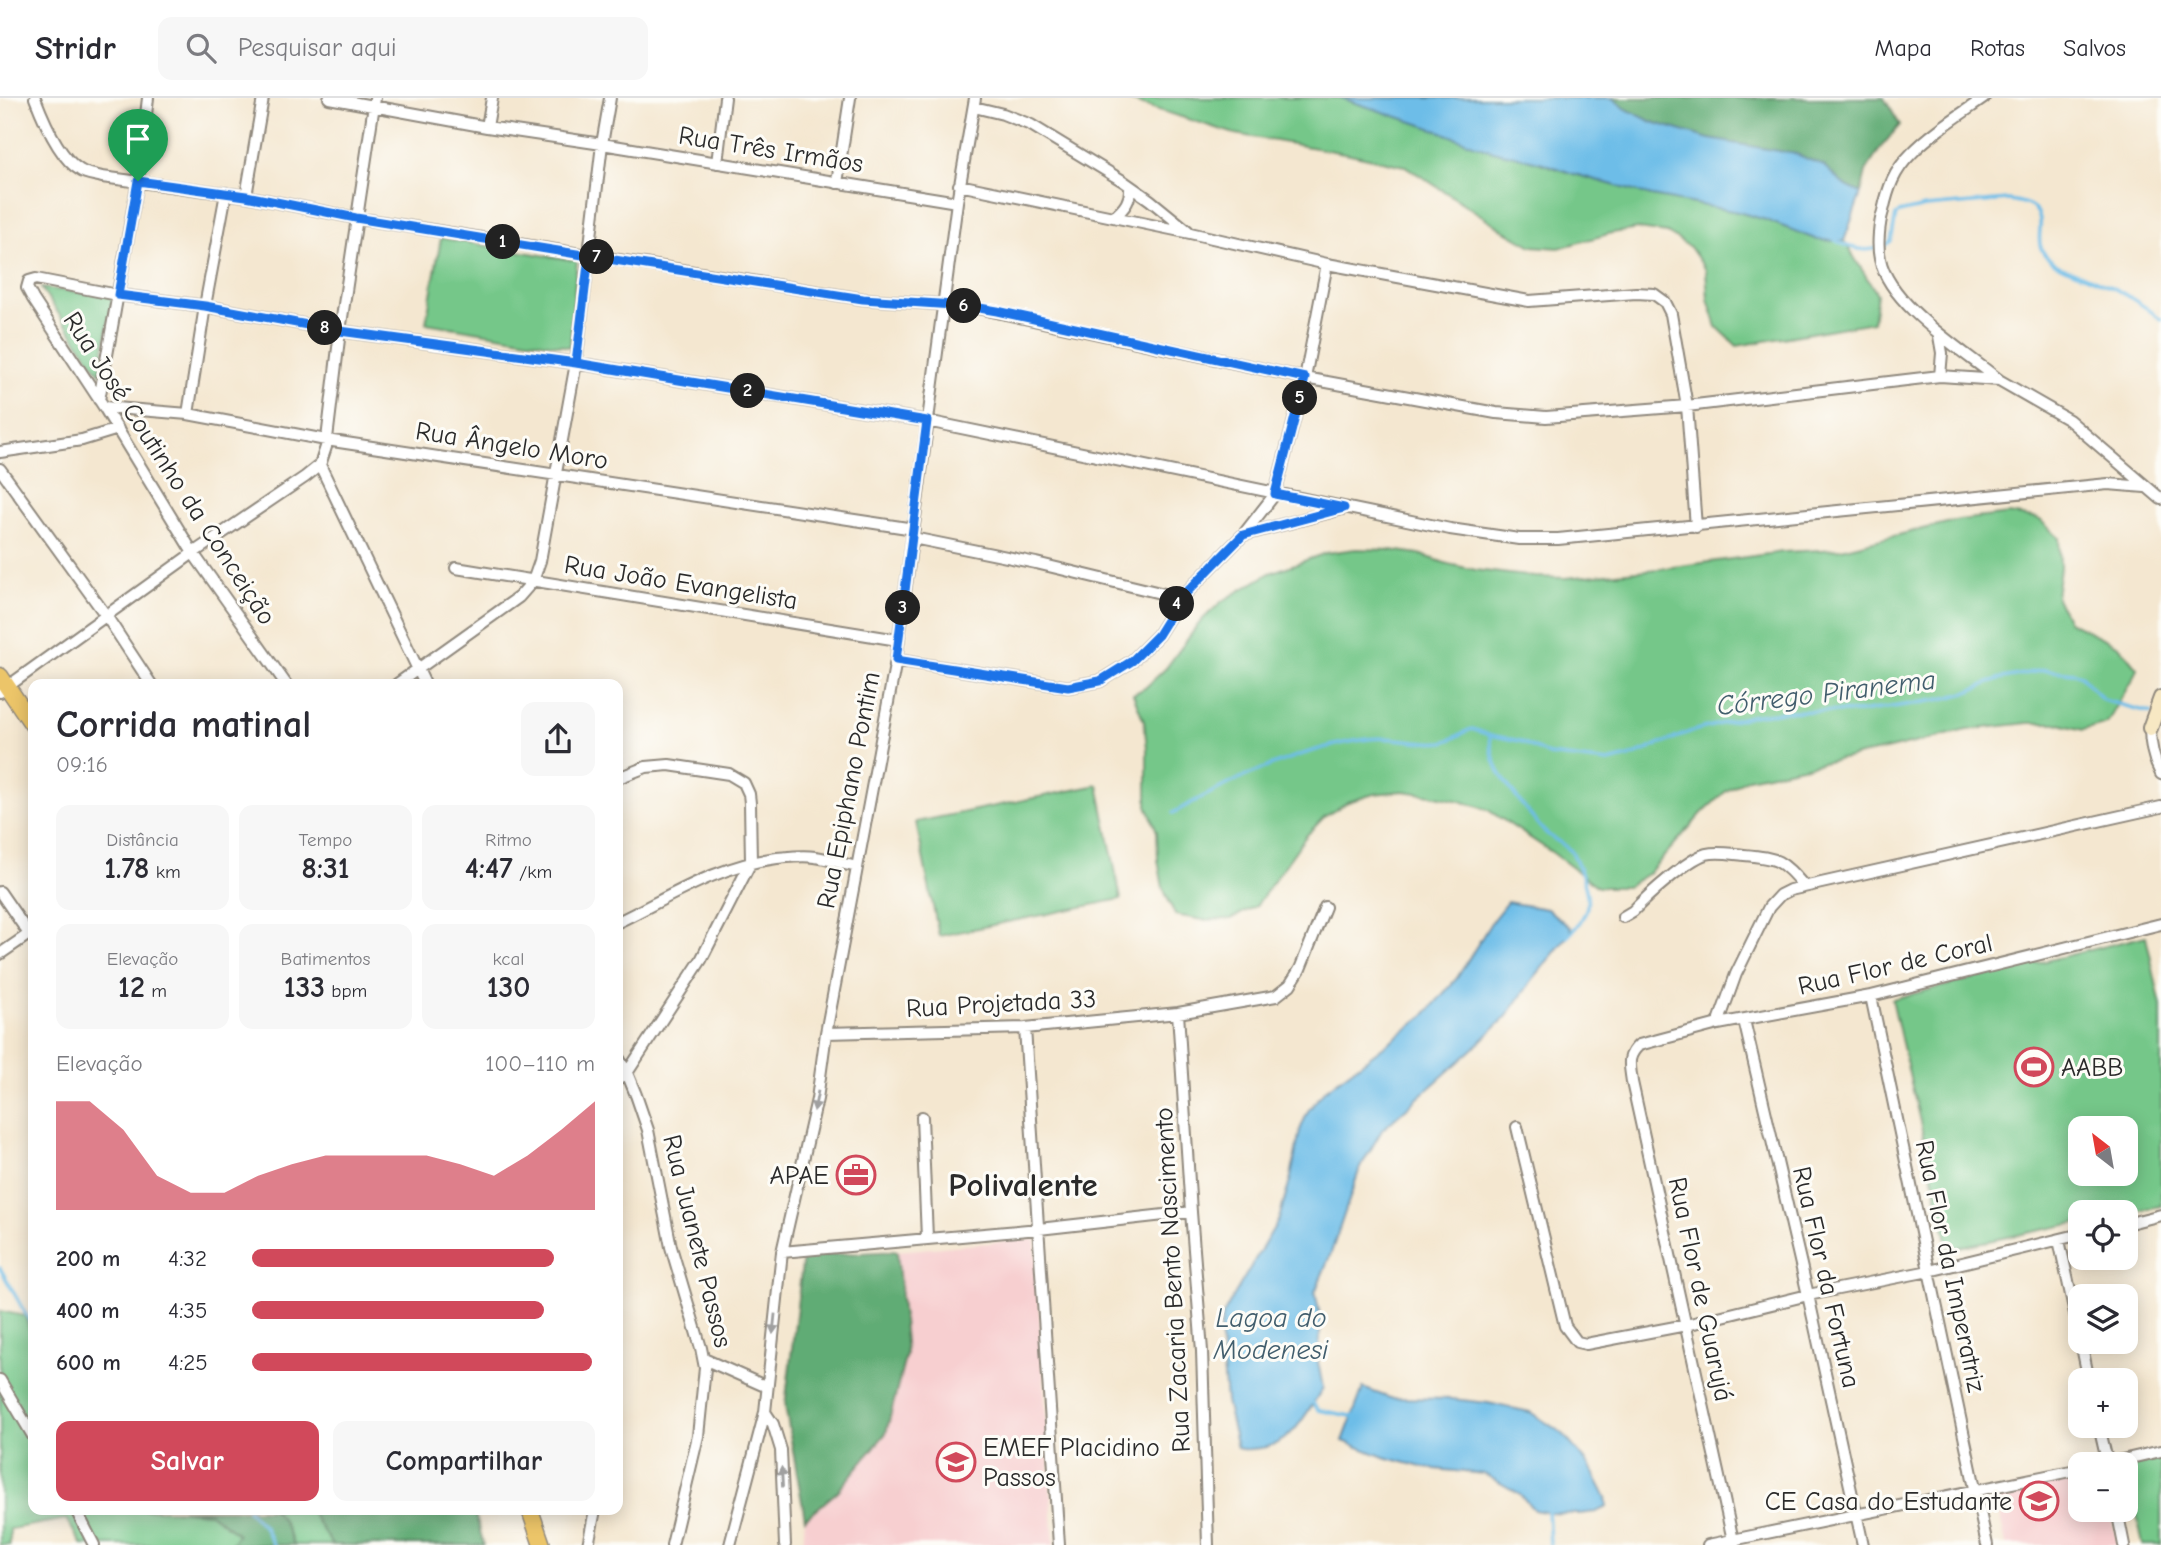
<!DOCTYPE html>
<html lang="pt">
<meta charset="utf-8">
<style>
:root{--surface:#fff;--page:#f7f7f7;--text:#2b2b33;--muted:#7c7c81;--line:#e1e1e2;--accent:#d1495b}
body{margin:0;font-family:"Comic Neue",sans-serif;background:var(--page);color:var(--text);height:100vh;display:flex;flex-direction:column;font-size:26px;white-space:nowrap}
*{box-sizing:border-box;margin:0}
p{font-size:23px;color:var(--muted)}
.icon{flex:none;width:38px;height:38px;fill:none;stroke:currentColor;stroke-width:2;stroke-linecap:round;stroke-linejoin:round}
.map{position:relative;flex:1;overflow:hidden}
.side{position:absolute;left:28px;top:581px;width:595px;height:836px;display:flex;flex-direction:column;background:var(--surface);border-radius:14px;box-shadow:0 4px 18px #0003}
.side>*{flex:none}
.needle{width:46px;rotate:329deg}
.controls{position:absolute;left:2068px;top:1018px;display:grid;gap:14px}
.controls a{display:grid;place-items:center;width:70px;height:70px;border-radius:14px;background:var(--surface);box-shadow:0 4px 18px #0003;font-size:35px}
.pin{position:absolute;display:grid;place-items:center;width:60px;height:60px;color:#fff;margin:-72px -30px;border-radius:50% 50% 50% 0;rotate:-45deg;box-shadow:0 0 7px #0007}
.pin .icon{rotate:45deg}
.km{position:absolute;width:35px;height:35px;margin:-18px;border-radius:50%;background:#222;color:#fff;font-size:19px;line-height:35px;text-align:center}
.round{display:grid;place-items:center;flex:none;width:74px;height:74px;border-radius:14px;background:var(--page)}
.overview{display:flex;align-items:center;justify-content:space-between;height:119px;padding:0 28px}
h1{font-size:38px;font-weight:700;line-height:52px}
.metrics{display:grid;grid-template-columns:repeat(3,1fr);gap:10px;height:119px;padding:7px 28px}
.metrics div{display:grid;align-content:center;border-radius:14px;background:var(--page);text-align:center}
.metrics b{font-size:30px;font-weight:700}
.metrics small{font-size:19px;font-weight:400}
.metrics p{font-size:19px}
.chart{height:196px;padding:14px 28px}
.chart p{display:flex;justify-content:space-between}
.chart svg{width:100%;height:126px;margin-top:7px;fill:var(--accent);opacity:.7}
.button{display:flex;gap:14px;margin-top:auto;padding:14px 28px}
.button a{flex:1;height:80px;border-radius:14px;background:var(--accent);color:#fff;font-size:28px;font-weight:700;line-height:80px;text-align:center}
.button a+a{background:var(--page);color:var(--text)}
ul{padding:0 28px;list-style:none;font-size:23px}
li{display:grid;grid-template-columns:112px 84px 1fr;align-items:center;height:52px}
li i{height:18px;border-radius:9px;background:var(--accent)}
header{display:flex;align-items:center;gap:42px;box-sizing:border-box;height:98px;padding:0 35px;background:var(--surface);border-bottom:2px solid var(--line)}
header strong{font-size:33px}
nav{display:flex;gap:38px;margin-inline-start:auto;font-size:24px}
.search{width:490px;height:63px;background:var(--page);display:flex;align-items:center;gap:18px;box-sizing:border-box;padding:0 24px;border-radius:14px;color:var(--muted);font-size:26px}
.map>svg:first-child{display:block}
.built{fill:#f7cfd0}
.green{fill:#75c789;stroke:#50795a;stroke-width:2;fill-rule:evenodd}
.forest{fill:#60ac75;stroke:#466c50;stroke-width:2}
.water{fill:#6dbde8;stroke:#4c748a;stroke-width:2}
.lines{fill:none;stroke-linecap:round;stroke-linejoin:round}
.stream{stroke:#6dbde8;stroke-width:3.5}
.street-casing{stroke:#90897e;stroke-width:14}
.secondary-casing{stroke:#90897e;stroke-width:18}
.primary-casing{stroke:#90897e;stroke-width:19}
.street{stroke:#fff;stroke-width:10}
.secondary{stroke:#f7e8c3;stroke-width:14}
.primary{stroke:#ecc569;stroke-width:16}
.oneway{fill:#a0a0a0}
.route-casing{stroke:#fff;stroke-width:14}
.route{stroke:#1a73e8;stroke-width:9}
.labels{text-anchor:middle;stroke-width:6;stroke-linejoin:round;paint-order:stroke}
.street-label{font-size:26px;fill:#2b2b2b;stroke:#fdfcf7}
.poi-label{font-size:26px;fill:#2b2b2b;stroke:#fdfcf7;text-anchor:start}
.water-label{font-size:28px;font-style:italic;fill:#425e6d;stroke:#fdfcf7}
.district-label{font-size:33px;font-weight:bold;fill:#2b2b2b;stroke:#fdfcf7}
</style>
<header>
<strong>Stridr</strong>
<div class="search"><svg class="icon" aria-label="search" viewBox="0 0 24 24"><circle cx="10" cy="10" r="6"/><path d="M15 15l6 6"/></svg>Pesquisar aqui</div>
<nav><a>Mapa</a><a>Rotas</a><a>Salvos</a></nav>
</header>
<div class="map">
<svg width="2161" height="1447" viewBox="0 0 2161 1447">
<rect width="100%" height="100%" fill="#fdfcf7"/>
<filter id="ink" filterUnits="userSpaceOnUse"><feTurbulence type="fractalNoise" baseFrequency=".0143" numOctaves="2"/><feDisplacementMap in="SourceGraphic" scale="14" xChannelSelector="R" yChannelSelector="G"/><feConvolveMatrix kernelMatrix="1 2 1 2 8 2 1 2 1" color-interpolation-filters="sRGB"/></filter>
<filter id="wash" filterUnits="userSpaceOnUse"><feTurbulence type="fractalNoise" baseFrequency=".00686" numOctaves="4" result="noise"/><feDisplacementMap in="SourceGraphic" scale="28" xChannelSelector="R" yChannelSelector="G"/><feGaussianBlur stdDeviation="1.57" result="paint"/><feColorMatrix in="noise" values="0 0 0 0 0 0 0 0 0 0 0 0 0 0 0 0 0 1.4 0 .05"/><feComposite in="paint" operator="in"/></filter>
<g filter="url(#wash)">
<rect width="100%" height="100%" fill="#f4e7d0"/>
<path class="built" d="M1035,1141l19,306h-251l2,-26 33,-28 68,-137 -9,-103z
M2081,1377v35h28l9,35h-112l-11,-53z"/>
<path class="green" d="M1121,0h220l230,75 81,23 86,16 28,8 52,20 26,1 33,53 -4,28 -136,24 -20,-19 -9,-28 -2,-29 -16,-23 -23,-14 -28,-4 -27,4 -53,15 -27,-2 -25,-14 -102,-66 -55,-12 -115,-20z
M441,140l136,23 -7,86 -144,-24z
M41,190l72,8 -13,78z
M2009,416l30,5 20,19 1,30 -4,28 12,25 51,25 18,22 -4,10 -26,45 -24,7 -27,-7h-28l-61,7 -82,20 -137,28 -23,14 -21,19 -55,62 -23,14h-28l-45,-34 -65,-43 -28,-9 -29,-6 -28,-4 -29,3 -26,8 -24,15 -18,19 -50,70 -25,13 -28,1 -28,-5 -12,-27 -5,-28 -1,-28 -10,-27v-57l-3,-27 -11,-27 12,-6 21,-20 35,-47 20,-19 49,-29 56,-20 30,-4 35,1 28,4 29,10 28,6 58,7 31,1 93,-9 125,-17 58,-3 118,-29z
M1098,687l23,114 -182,37 -23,-114z
M2146,838l15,70v200l-35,7h-45v9l-132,27 -57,-250zM2081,1031h45v45h-45z
M0,1213l25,5 8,24v170h141l36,3 29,22 -8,10h-149l-16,-26 -56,10v16h-10z
M2161,1361v86h-18l-16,-78z
M273,1412h37l22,35h-38l-12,-26z"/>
<path class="forest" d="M1612,0h272l16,27 -18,21 -16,25 -5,22 -17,-8 -20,-19 -28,-12 -87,-15 -57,-17 -26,-13z
M897,1153l9,103 -20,79 -48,58 -33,28 -20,-113 18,-150z
M174,1412h99l9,9 12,26h-63l7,-11 -28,-21z
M310,1412h164l10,35h-152z"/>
<path class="water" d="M1341,0h271l14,11 26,13 57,17 87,15 28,12 20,19 17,8 -17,48 -26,-1 -52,-20 -28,-8 -86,-16 -81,-23 -28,-10 -54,-13 -64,-24z
M1507,804l40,7 24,19 -1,5 -37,46 -26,37 -33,32 -92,82 -22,38 -29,85 -16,39 6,28 -3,42 5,26c-17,25 -30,57 -63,60 -8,1 -15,3 -23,0l-11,-47 -6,-72 3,-14 10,-18 46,-78 12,-42 9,-47 8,-19 16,-20 100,-75 33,-38 35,-57z
M1363,1290l27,10 62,1 36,4 42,9 32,21 27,32 17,33 1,9 -11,5 -18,2 -28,-1 -16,-3 -14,-16 -36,-20 -59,-6 -41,-11 -41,-16z"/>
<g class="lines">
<path class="stream" d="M1835,142c17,10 39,15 56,1l5,-26 3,-2 26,-6 83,-7c56,7 17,36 39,57 13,12 34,16 49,23 24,10 45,23 65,39
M1490,637c1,11 2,22 7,32 7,16 32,47 44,61 8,10 21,14 30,23 4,5 6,13 9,19 12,31 11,43 -13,67
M1173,715c57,-32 130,-66 195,-74 25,-4 52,6 75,3 11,-2 19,-10 29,-13l18,6 30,6 29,14 59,7 21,-5 63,-26 59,-15 39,-5 70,1 77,-12 29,-7 32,-14 46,-9 31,3 6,3 22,24 49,13
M0,1170l33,59
M1311,1302l7,10 39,7
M1548,1411l2,36
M248,1412l17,18 8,17"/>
</g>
</g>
<g filter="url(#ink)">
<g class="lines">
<defs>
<path id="street" d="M35,0c8,21 24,60 45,72 5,4 15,5 22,7l144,19 110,22 507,81 105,7 337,72 191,35 50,4 141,-11 253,-30 59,4 70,40 92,79
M329,0l158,29 115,17 355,58
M375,0l-35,233 -14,116 -6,18 105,219
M1984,0c-24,17 -53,35 -73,56 -17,17 -23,34 -28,57 -4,13 -6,34 -3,48 9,46 84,92 119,121
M974,9l29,7 28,11 92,56 27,19 38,31
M487,29l5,-29
M717,65l8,-65
M837,85l13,-85
M959,87l231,48 137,31 202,37 107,-8 18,1 11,8 6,12 16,92 9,121
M246,98l17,-98
M1114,119c11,-9 17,-17 16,-31
M1939,238l3,17 -2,23
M99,302l39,-219 10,-83
M104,309l84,7 138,26 588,89
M188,316l17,-108 21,-113
M0,354l82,-12 36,-11
M0,371l107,148 44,67
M1243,437l99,-26
M913,440l123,25 145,35
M456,470l442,72
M896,562l172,27 32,-6 32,-20 26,-26 23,-37 62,-63 32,-41 30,-116 22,-114
M286,586l-93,-131 -89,-146 -71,-108 -6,-11 2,-7 7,-2 82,16 87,11 135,25 236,32 351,58 523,108 69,10h39l550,-55 37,3
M397,586l122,-87 14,-16 7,-20 36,-198 26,-219 8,-46
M0,594l193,-139 112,-76 15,-12
M2150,630c0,18 3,31 11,46
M618,680l28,-11 23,-2 60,9 15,9 5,11 1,9 1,59 -50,98 -74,113 -9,6
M0,794l29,42
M1623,819l10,-6c14,-15 55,-52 73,-57 12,-3 26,0 38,1 35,3 37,5 60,31
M618,824c54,-26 98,-56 159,-64 12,-1 25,-3 38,-1 14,2 28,7 42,10
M0,856l32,-22
M1871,898l116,549
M1178,915l13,199 11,139 6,194
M1744,922l64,275 55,250
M1718,926l18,-50 33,-67 11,-12 10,-5 371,-83
M1025,930l34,517
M826,935l199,-5 153,-15 98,-17 14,-11 10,-16 25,-62
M618,959l9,16 9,22 12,35 23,117 30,101 4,20 -7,68 -26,109
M922,1019l5,121
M1517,1029l48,199 12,16 9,2 100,-19 122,-30 121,-24 152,-37
M2126,1126l35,-9
M2059,1142l22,101
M782,1154l257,-23 152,-17
M2081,1244l8,39
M704,1261l63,28
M0,1282l33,56
M765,1314l8,12 8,26 4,95
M2099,1328l9,39
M2100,1367l61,-14
M76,1412l18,35
M2117,1412l7,35
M588,1447l7,-35
M730,1447l35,-133 17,-160 35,-153 9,-66 70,-373 61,-458 18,-104
M1708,1447l373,-76
M1734,1447l-102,-463c-2,-17 -6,-25 7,-37l79,-21 153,-28 290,-72"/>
<path id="secondary" d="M2150,630l11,-30"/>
<path id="primary" d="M0,578l33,49
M530,1412l12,35"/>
</defs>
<use href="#street" class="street-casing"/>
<use href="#secondary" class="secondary-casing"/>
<use href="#primary" class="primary-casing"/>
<use href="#street" class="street"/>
<use href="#secondary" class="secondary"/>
<use href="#primary" class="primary"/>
</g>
<defs><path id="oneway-solid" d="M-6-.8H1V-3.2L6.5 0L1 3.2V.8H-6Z" transform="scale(1.75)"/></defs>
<g class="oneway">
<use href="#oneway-solid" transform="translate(816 1003) rotate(101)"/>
<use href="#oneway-solid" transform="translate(774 1226) rotate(96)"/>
<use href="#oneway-solid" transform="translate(782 1379) rotate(-93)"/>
</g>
</g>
<g class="lines" filter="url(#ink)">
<defs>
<path id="route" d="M138,83l108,15 110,22 233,38 -13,107 351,58 -31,239 172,27 32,-6 32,-20 26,-26 23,-37 62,-63 101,-27 -69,-14 30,-116 -308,-67 -29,-5 -105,-7 -274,-43 -13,107 -236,-32 -135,-25 -87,-11 20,-114"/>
</defs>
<use href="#route" class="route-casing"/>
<use href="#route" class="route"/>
</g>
<defs>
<symbol id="stadium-ring" viewBox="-11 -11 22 22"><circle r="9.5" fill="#fdfcf7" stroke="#d1495b" stroke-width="1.5"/><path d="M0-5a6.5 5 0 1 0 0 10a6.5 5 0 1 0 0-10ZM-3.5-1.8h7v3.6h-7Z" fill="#d1495b"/></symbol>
<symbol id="office-ring" viewBox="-11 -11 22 22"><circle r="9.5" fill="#fdfcf7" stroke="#d1495b" stroke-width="1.5"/><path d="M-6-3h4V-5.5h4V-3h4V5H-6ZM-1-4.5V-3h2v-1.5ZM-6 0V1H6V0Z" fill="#d1495b"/></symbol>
<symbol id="school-ring" viewBox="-11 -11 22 22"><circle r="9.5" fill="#fdfcf7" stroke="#d1495b" stroke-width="1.5"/><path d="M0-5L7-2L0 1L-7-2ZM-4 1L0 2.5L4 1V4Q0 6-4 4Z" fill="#d1495b"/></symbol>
</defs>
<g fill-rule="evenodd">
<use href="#stadium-ring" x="2012" y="947" width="44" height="44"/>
<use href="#office-ring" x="834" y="1055" width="44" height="44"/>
<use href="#school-ring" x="934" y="1342" width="44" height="44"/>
<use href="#school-ring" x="2017" y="1381" width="44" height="44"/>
</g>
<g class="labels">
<g class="street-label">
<text transform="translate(771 51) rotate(9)" y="9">Rua Três Irmãos</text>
<text transform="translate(512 347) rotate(9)" y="9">Rua Ângelo Moro</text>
<text transform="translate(170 370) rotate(57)" y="9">Rua José Coutinho da Conceição</text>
<text transform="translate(681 484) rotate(9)" y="9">Rua João Evangelista</text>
<text transform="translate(848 692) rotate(-79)" y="9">Rua Epiphano Pontim</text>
<text transform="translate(1895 866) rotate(-13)" y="9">Rua Flor de Coral</text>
<text transform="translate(1001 905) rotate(-3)" y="9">Rua Projetada 33</text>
<text transform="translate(698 1143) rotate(76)" y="9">Rua Juanete Passos</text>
<text transform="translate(1951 1168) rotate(78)" y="9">Rua Flor da Imperatriz</text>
<text transform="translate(1827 1179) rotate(77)" y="9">Rua Flor da Fortuna</text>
<text transform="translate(1172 1182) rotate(-93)" y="9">Rua Zacaria Bento Nascimento</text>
<text transform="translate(1701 1191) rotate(78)" y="9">Rua Flor de Guarujá</text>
</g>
<g class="poi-label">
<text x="2061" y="978">AABB</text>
<text x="829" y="1086" text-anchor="end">APAE</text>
<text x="983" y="1358">EMEF Placidino<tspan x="983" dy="30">Passos</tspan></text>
<text x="2012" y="1412" text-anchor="end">CE Casa do Estudante</text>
</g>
<g class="water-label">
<text transform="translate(1826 594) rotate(-7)" y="10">Córrego Piranema</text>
<text x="1271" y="1229">Lagoa do<tspan x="1271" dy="32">Modenesi</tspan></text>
</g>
<g class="district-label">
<text x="1023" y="1098">Polivalente</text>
</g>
</g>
</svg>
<div class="controls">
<a><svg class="needle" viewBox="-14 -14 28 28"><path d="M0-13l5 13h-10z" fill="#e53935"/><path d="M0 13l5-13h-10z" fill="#7c7c81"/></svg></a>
<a><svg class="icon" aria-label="locate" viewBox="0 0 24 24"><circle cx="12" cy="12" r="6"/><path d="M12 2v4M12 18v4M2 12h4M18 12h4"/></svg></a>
<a><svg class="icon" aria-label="layers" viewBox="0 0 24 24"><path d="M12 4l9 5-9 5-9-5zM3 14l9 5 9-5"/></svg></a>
<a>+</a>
<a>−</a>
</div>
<div class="pin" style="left:138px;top:83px;background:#1e9e55"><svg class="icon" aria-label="arrive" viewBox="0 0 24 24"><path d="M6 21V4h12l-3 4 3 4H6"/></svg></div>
<b class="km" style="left:503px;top:144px">1</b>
<b class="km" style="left:748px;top:293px">2</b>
<b class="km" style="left:903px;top:510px">3</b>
<b class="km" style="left:1177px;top:506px">4</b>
<b class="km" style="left:1300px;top:300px">5</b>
<b class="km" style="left:964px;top:208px">6</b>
<b class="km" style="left:597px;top:159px">7</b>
<b class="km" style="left:325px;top:230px">8</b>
<section class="side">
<div class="overview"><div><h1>Corrida matinal</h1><p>09:16</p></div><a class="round"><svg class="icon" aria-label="share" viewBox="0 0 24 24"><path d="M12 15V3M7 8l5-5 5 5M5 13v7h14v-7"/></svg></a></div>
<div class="metrics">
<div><p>Distância</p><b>1.78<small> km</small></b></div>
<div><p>Tempo</p><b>8:31</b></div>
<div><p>Ritmo</p><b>4:47<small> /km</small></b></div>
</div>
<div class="metrics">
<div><p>Elevação</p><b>12<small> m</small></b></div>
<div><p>Batimentos</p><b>133<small> bpm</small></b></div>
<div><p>kcal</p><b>130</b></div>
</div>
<div class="chart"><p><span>Elevação</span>100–110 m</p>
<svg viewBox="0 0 160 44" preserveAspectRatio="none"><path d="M0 44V6L10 6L20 16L30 32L40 38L50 38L60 32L70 28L80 25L90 25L100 25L110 25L120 28L130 32L140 25L150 16L160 6V44z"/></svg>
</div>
<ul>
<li><b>200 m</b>4:32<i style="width:88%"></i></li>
<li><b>400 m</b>4:35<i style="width:85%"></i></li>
<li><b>600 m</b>4:25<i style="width:99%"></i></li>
</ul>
<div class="button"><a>Salvar</a><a>Compartilhar</a></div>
</section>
</div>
